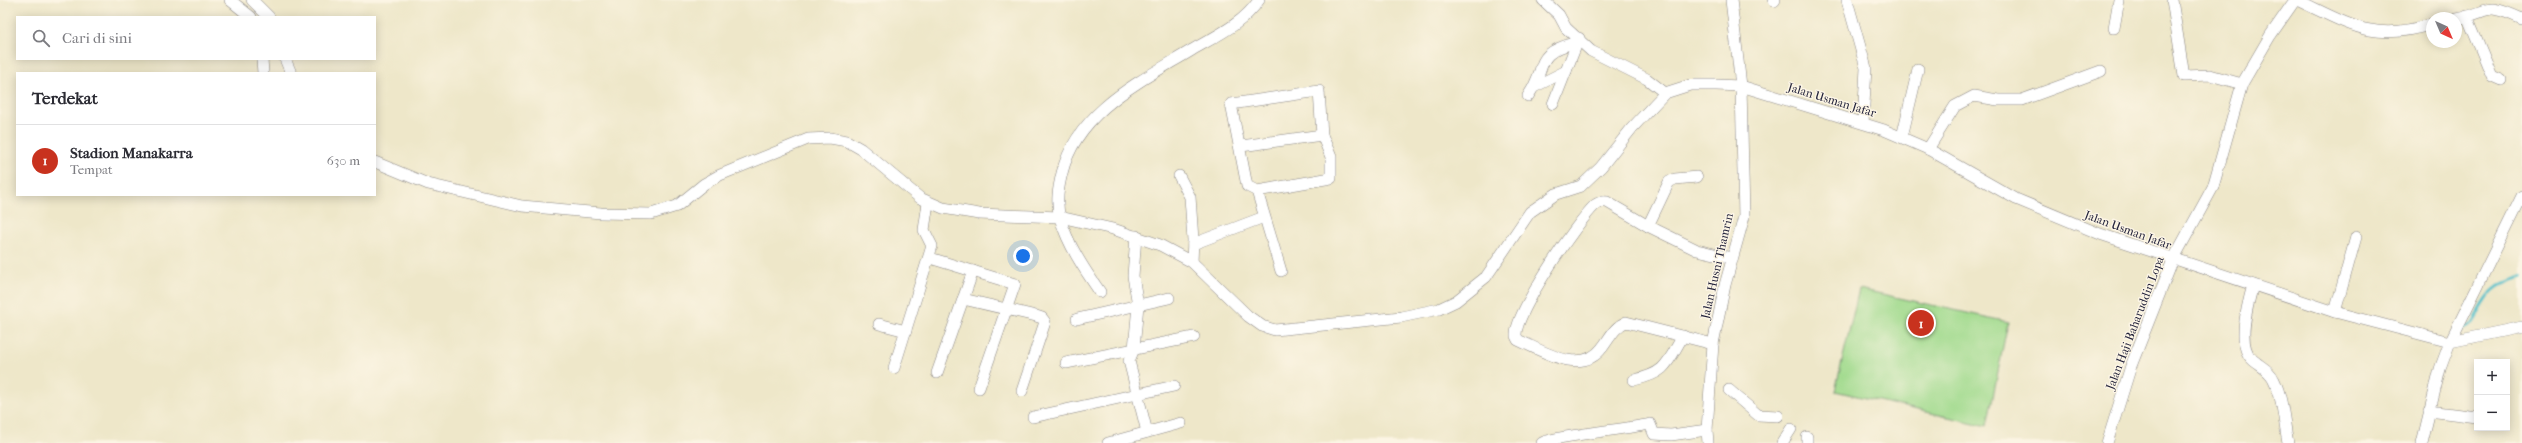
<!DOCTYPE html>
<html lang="id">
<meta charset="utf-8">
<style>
body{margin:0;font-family:"IM FELL French Canon",serif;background:#f2f2f3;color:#2b2b33}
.controls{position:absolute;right:12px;bottom:12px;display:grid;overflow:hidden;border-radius:0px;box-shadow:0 2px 10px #0003}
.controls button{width:36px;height:36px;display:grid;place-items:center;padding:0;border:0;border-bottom:1px solid #e1e1e2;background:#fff;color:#2b2b33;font:20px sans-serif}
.compass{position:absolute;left:2426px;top:12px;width:36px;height:36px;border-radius:50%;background:#fff;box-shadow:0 2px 10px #0003;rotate:136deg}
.you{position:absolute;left:1023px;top:256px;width:14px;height:14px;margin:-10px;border:3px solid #fff;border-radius:50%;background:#1a73e8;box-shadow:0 0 0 6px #1a73e833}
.badge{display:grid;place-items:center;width:26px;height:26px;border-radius:50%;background:#c8321e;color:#fff;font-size:13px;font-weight:700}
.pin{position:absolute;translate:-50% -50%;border:2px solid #fff;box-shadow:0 1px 4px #0006}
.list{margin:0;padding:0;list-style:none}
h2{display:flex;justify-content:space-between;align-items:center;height:52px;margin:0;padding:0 16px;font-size:17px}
h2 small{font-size:13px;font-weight:400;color:#7c7c81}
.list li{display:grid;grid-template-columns:26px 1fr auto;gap:12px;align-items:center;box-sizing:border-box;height:72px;padding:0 16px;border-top:1px solid #e1e1e2}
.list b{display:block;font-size:15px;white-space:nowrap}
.list p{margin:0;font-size:13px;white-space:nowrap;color:#7c7c81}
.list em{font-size:13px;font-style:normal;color:#7c7c81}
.icon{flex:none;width:22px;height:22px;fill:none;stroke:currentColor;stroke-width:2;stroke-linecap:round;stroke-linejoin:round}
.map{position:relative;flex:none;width:2522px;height:443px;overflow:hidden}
.search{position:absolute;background:#fff;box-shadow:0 2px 10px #0003;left:16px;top:16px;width:360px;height:44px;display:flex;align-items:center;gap:10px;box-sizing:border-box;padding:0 14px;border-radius:0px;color:#7c7c81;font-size:15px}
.panel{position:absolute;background:#fff;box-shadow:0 2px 10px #0003;left:16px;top:72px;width:360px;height:124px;border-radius:0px}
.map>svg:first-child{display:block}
</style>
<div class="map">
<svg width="2522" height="443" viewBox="0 0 2522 443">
<rect width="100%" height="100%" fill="#fcf5e5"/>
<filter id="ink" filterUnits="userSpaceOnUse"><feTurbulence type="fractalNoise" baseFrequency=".025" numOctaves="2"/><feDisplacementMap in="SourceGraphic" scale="8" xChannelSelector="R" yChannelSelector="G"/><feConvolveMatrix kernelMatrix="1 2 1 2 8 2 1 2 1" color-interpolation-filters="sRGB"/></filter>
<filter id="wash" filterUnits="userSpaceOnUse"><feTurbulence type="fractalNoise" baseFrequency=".012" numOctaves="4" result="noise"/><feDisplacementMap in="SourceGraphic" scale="16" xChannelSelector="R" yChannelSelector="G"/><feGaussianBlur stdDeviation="0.9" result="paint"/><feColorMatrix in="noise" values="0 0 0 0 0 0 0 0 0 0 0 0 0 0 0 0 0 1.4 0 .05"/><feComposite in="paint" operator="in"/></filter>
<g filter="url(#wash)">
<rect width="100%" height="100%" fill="#eee7c9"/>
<path fill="#a0da8d" stroke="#617e64" d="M1859,289l149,33 -21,104 -152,-35z"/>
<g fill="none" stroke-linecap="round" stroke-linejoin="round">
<path stroke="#54c1cc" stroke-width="3" d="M2462,329l10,-5c16,-26 17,-38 50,-47"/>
</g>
</g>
<g filter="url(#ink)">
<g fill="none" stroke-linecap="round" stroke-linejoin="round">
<g stroke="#888482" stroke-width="12">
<g id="minor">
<path d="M230,0l21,17"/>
<path d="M252,0l17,17"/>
<path d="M1543,0l16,15 7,13 25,23 56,28 18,14"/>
<path d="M1847,0l19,68 -3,55"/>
<path d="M2172,0l12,76 26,-1 32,9"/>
<path d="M2297,0c52,24 76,43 135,24"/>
<path d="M1774,1l1,-1"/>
<path d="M2467,16l25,60 9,4"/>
<path d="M2456,19c36,-6 25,-19 66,0"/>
<path d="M2114,28l5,-28"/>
<path d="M262,59l1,14"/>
<path d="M285,59l6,14"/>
<path d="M1534,87l32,-16"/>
<path d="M1319,91l3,44 9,22v21l-74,13 -10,-5 -16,-82z"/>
<path d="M1528,96c21,-30 3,-42 49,-54"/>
<path d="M1553,104l26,-66"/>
<path d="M1902,137l16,-68"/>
<path d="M1241,146l81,-11"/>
<path d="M1928,149l27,-43 19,-10 24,4h24l79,-29"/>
<path d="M375,162l53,22 94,22 79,7 50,1 26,-8 27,-22 16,-9 88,-36 22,-1 17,3 14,8 59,49 23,10 36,6 81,3 53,12 47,16 32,17 56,54 14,10 13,4 126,-13 38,-8 17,-8 30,-24 44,-65 26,-18 25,-8 20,-19 31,-39 33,-35 25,-8h26l25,1 143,44 44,19 88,50 84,35 235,78 115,30 72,-15"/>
<path d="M1179,176l11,21 3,43 -1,22"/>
<path d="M1697,177l-22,2 -6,3 -21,44 49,24 35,8"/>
<path d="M1257,191l24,80"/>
<path d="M1648,226l-41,-24c-5,-1 -8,0 -12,3 -18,17 -81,109 -79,131l2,4c25,11 63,36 84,8 8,-10 12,-21 24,-26l87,22"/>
<path d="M1136,236l-3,40 5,29 -4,44 -5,12 18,71"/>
<path d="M1193,244l71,-27"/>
<path d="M930,258l85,26 -36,104"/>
<path d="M2253,285c-5,18 -17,60 -1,74 7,7 18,11 22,21 9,18 10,43 14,63"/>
<path d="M1100,292c-16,-23 -32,-47 -40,-74 -4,-16 -2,-29 2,-45 15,-62 79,-92 130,-123 24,-14 51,-26 67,-50"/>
<path d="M963,299l73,17 6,2 3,4 -23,69"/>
<path d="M2335,312l21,-75"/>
<path d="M1077,319l92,-21"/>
<path d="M879,324l27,7"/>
<path d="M1066,363l128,-26"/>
<path d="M894,368l38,-122 -8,-16 4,-27"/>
<path d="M937,373l36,-102"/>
<path d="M1634,380c33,-7 33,-17 49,-44"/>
<path d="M1729,390l29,25 20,1"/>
<path d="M2429,411l48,6"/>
<path d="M1033,417l141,-31"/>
<path d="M1108,443l73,-20"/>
<path d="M1542,443c7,-6 92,-15 108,-19l4,10 17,1 36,-5"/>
<path d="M1708,443l-1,-13 6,-86 12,-59 19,-68 -3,-131 -10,-86"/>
<path d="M1782,443l9,-14"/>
<path d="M1807,443v-6"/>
<path d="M2107,443l24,-77 42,-106 40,-73 29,-103 28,-48 25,-36"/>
<path d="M2422,443l18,-74 10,-27 72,-146"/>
</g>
</g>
<use href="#minor" stroke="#fff" stroke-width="11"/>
</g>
</g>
<g text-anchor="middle" stroke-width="3" stroke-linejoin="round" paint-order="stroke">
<g font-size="12" fill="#22223b" stroke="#fcf5e5">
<text transform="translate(1832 100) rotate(17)" y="4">Jalan Usman Jafar</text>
<text transform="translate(2128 230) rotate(20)" y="4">Jalan Usman Jafar</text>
<text transform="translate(1717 266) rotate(-77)" y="4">Jalan Husni Thamrin</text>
<text transform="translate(2135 323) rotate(-69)" y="4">Jalan Haji Baharuddin Lopa</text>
</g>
</g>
</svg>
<div class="controls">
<button>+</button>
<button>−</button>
</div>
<svg class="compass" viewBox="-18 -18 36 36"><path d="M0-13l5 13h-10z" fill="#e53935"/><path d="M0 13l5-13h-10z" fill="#7c7c81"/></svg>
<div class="you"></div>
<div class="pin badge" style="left:1921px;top:323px">1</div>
<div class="search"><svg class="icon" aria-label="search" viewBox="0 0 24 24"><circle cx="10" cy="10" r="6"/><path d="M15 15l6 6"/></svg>Cari di sini</div>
<section class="panel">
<h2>Terdekat<small></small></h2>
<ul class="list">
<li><span class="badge">1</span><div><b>Stadion Manakarra</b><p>Tempat</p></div><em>630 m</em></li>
</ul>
</section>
</div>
